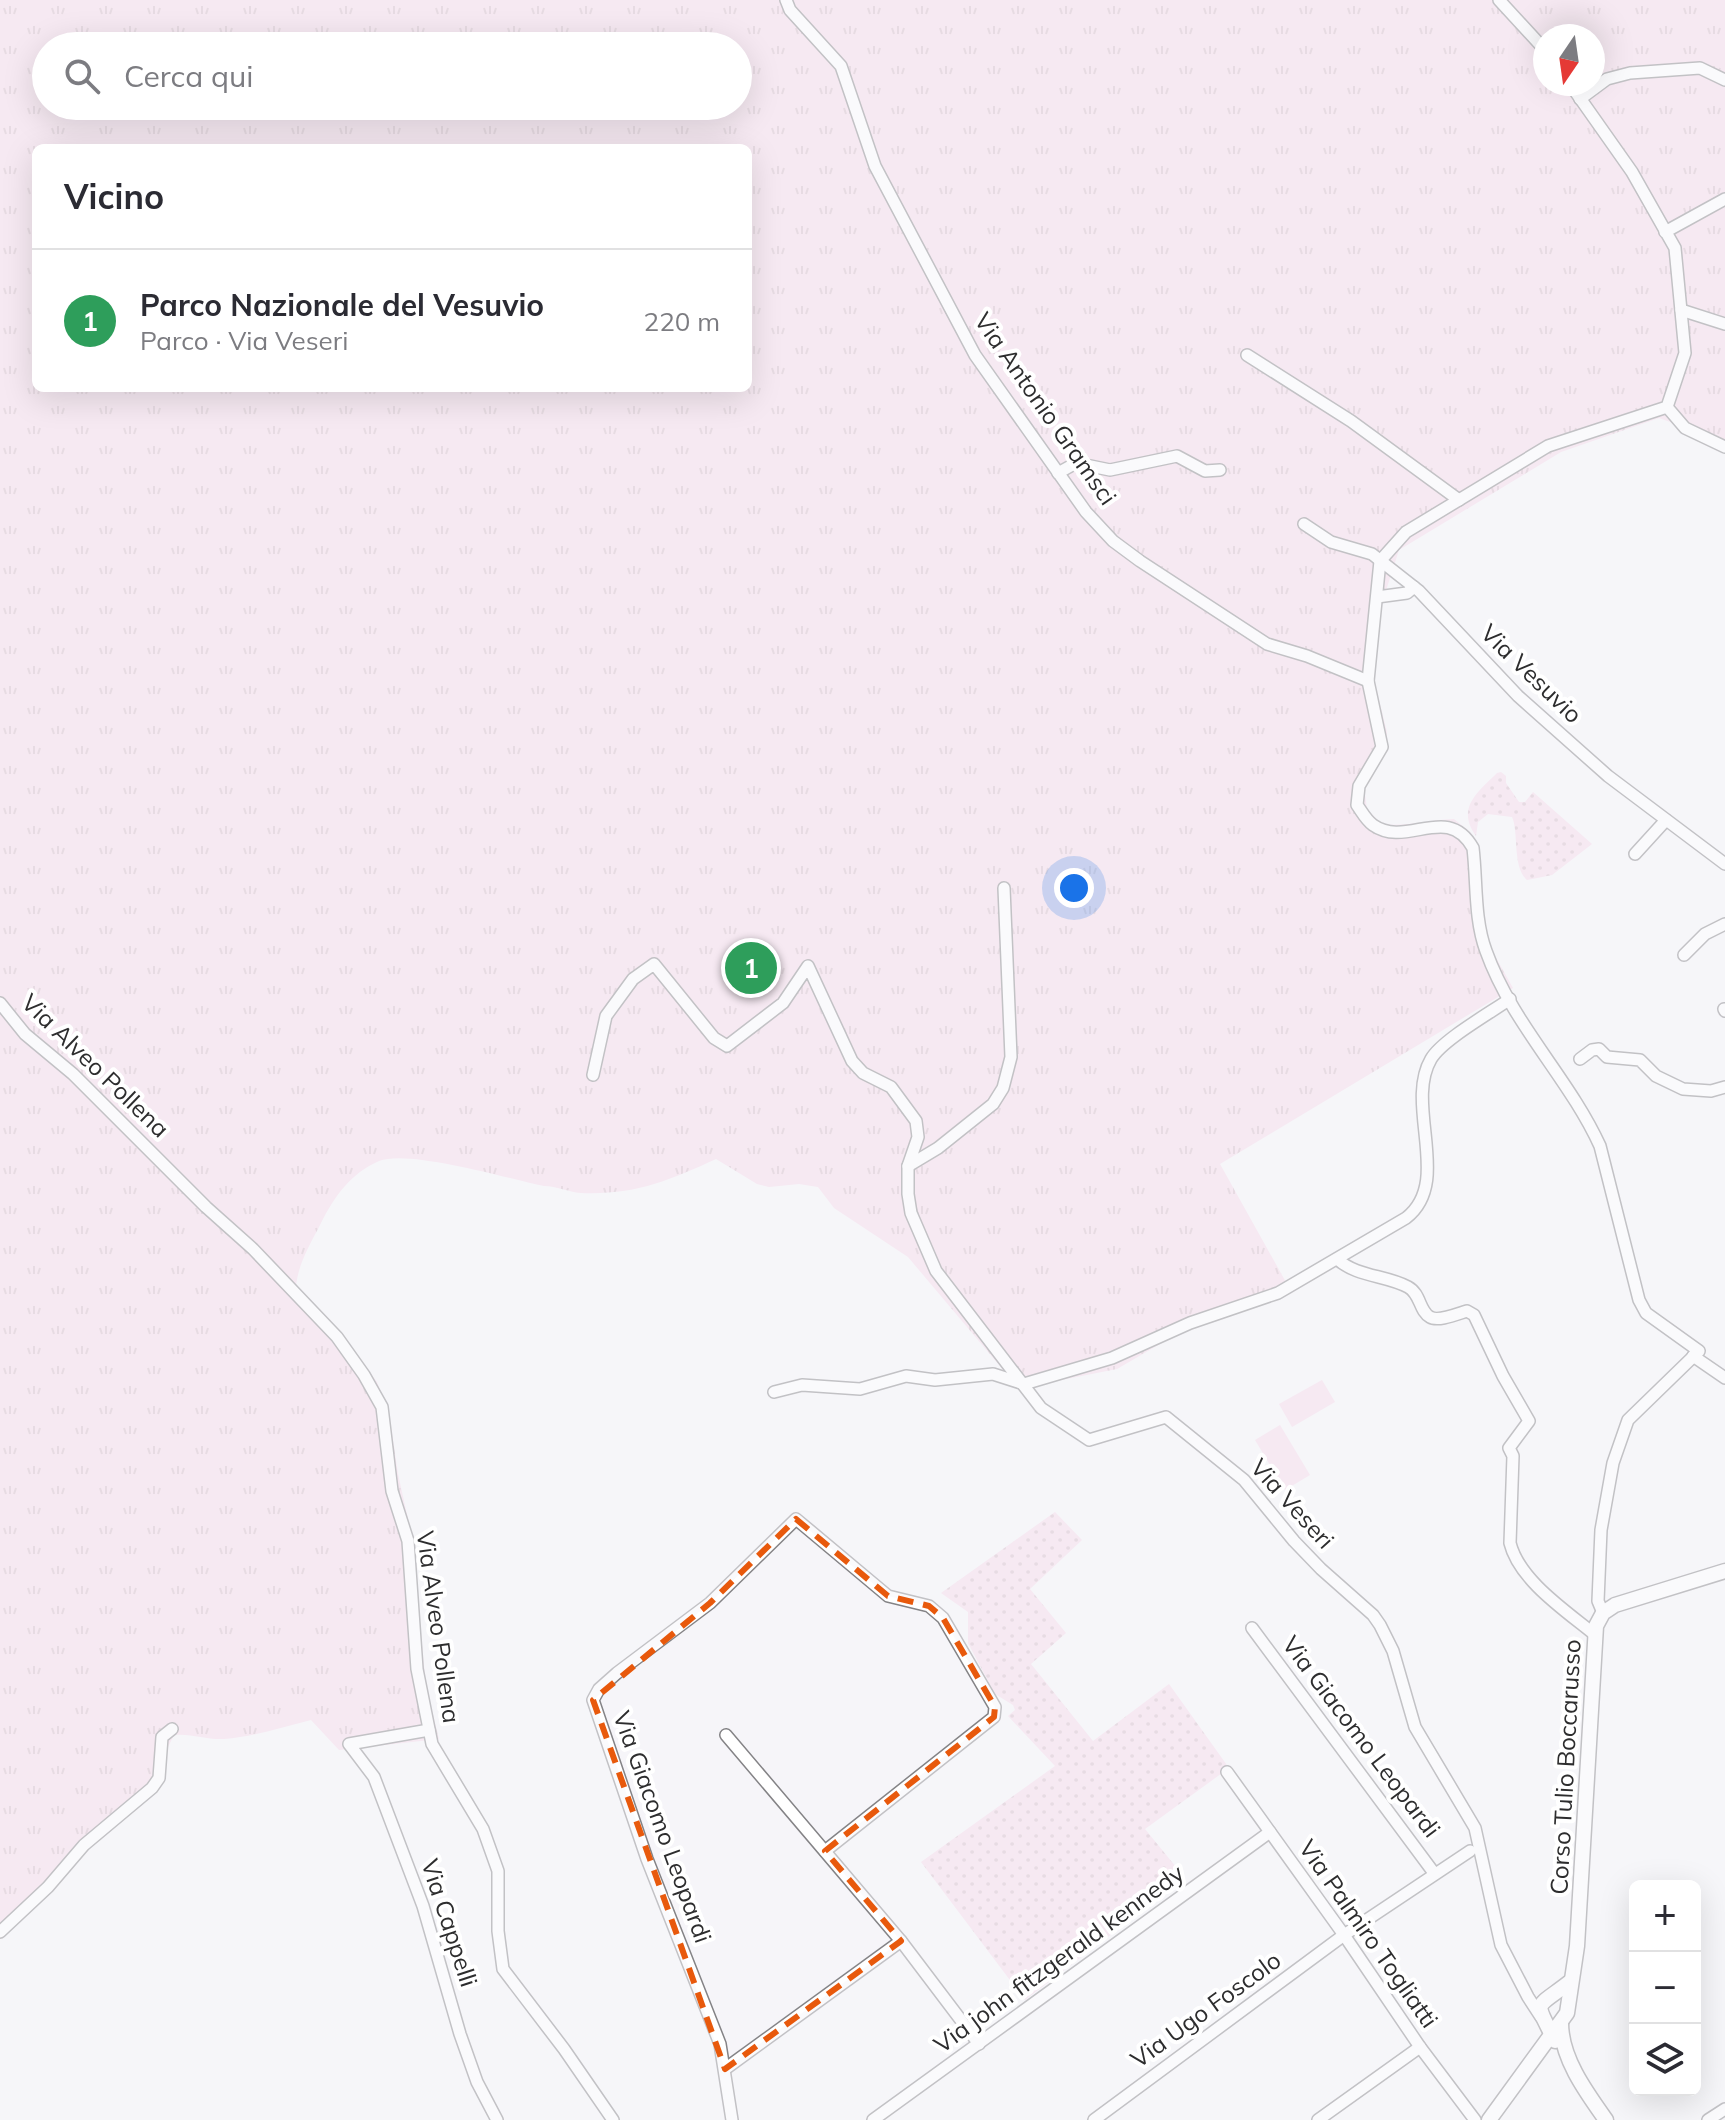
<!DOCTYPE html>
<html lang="it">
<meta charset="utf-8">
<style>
body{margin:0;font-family:Mulish,sans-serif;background:#f7f7f7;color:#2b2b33}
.controls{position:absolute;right:24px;bottom:24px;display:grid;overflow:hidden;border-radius:12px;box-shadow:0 8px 32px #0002}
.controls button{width:72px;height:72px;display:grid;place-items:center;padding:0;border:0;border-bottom:2px solid #e1e1e2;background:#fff;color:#2b2b33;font:40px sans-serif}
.compass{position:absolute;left:1533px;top:24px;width:72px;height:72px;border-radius:50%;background:#fff;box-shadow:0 8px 32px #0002;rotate:193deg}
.you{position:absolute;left:1074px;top:888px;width:28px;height:28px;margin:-20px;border:6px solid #fff;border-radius:50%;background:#1a73e8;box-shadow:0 0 0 12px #1a73e833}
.badge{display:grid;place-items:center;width:52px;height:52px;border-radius:50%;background:#d93025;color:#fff;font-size:26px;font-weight:700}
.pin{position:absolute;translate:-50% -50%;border:4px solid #fff;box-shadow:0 2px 8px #0006}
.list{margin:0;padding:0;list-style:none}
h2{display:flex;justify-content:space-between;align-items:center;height:104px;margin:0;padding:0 32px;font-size:34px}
h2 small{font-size:26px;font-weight:400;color:#7c7c81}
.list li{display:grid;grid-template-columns:52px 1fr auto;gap:24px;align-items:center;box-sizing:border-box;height:144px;padding:0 32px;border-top:2px solid #e1e1e2}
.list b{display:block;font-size:30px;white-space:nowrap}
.list p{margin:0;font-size:26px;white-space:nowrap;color:#7c7c81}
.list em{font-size:26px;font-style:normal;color:#7c7c81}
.icon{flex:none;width:44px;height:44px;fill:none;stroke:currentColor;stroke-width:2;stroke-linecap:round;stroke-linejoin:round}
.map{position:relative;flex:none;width:1725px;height:2120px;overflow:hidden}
.search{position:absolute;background:#fff;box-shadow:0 8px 32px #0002;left:32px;top:32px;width:720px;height:88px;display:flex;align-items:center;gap:20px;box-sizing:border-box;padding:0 28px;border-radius:44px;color:#7c7c81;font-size:30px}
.panel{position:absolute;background:#fff;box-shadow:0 8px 32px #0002;left:32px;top:144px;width:720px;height:248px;border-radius:12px}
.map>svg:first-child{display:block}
</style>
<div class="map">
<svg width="1725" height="2120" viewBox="0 0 1725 2120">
<defs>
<pattern id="grass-dots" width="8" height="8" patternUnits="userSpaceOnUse" patternTransform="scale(2)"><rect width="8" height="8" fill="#f7d9e8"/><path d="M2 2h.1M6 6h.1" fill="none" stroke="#d4bbc7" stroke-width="1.8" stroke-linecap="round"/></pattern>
<pattern id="park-tufts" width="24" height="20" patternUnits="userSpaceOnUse" patternTransform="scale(2)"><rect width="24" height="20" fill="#f7d9e8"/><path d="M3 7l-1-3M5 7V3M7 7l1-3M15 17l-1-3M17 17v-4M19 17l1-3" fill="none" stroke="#d4bbc7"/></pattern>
</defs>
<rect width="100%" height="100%" fill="#f6f5f9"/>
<g fill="url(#grass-dots)">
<path d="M1501,772l5,4v7l13,19h6l8,-10 59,52 -40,31 -25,5c-15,-13 -8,-49 -15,-63l-24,-3 -10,8 -2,14c-20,-28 1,-43 21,-63z"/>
<path d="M1055,1512l27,28 -52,49 36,44 -35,31 62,77 76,-57 60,84 -84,61 40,49 -160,122 -104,-138 134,-96 -47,-50 7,-6 -2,-5 -18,-11 -27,-51v-31l-27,-19z"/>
</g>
<path fill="url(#park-tufts)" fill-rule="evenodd" d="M0,0h1725v450l-36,-14 -16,-13 -14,-5 -98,34 -162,98 -18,56 -8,71 14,55 -3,24 -20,31 3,22 14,15c27,3 46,-4 73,-5l17,14 8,15 5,72 6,27 23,41 -293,176 72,129 -108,37 -67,39 -66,13 -41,-4 -102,-121 -74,-49 -16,-21 -19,-3 -30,3 -12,-3 -41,-25c-48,22 -81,36 -135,34 -13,-1 -24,-7 -37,-7 -35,-7 -135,-37 -165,-25 -28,12 -45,36 -58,62 -11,22 -22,38 -25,63l58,65 23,31 12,31 9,61 14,63 14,150 13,52 -100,11 -28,-30c-29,7 -58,17 -87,19 -17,1 -33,-6 -50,-4l-10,20 -4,27 -21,23 -52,45 -87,86zM1545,36h48v48h-48zM46,46h692v60h-692zM36,148h712v240h-712z"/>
<g fill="#f7d9e8">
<path d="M1322,1380l13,22 -43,25 -13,-23z"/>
<path d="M1280,1425l30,50 -25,15 -30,-50z"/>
</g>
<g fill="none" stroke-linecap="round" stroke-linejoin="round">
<g stroke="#848386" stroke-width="14">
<g id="minor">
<path d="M786,0l4,10 51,56 34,100 100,189 111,157 27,29 27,20 127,83 40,12 61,25"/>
<path d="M1499,0l46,50"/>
<path d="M1580,99l27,-20 23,-6 70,-5 25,12"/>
<path d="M1665,232l60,-33"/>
<path d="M1681,310l44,14"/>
<path d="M1247,355l104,66 108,79"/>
<path d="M1667,407l18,21 40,19"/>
<path d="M1058,473l18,-10 34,7 67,-14 28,15 15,-1"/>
<path d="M1304,524l27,18 41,12 47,37 99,105 90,80 117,88"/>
<path d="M1380,561l-12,120 14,66 -23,39 -2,19c5,7 9,15 16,20 34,24 74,-23 100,23 4,33 1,71 13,103 26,73 83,127 114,195l39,154 7,13 53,38 -71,69 -15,43 -12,67 -3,71 5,12"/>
<path d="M1380,561l26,-29 142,-86 119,-39 18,-54 -10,-105 -43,-76 -62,-88"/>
<path d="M1377,597l30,-4 7,-6"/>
<path d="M1635,854l31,-34"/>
<path d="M1684,955l21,-21 20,-10"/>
<path d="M0,1003l25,31 48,40 133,133 47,42 84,88 27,38 18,32 10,84 16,50 9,128 15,75 51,85 15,42v60l5,38 61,80 49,71"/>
<path d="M1724,1009l1,2"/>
<path d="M1580,1059l12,-9 7,-1 8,8 33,3 16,16 27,13 28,2 14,-4"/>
<path d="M593,1075l13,-59 27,-37 21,-15 60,74 13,8 56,-43 25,-37 44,95 11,12 28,14 25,34 2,16 -10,29v28l3,19 25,58 105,137 48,32 77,-23 78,63 50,61 27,28 52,46 7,10 13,26 22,76 60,101 26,117 27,52 13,20"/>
<path d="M908,1166l30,-18 55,-44 10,-16 8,-31 -7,-169"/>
<path d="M1337,1259c20,18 49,16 71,28 13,7 11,24 22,30 8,5 27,-3 37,-6l7,4 29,61 26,45 -20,27 4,8 -3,87c9,37 56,68 84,91"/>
<path d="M1693,1356l32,22"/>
<path d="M774,1392l28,-7 58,4 46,-13 29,4 58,-6 31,10 88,-26 78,-35 88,-30 128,-75c47,-36 -2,-113 25,-159 11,-19 59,-46 79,-60"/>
<path d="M1252,1628l182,245"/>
<path d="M429,1730l-80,14 25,33 49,129 37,128 17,48 20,38"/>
<path d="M726,1735l175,206 78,103"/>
<path d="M1227,1772l117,163 76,112 55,73"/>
<path d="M0,1932l48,-45 36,-42 68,-57 7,-10 3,-41 10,-8"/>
<path d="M725,2069l176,-128"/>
<path d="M732,2120l-12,-76 -73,-185 -54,-159 6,-11 18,-16 93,-70 86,-84 92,77 41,10 14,12 52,89 -1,10 -169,134"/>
<path d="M873,2120l397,-288"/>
<path d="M1094,2120l250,-185 126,-84"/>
<path d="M1318,2120l102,-73"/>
<path d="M1708,2120l17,-11"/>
</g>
</g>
<g stroke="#848386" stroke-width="17">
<g id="tertiary">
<path d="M1561,2023c0,35 25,69 45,97"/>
<path d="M1555,2041c-21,-43 -22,-30 16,-60"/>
<path d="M1489,2120l78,-107 10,-67 19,-320 7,-13 12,-8 110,-34"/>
</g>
</g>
<use href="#minor" stroke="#fff" stroke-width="11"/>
<use href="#tertiary" stroke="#fff" stroke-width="14"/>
</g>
<path d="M0 0H1725V2120H0ZM796,1519l92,77 41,10 14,12 52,89 -1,10 -169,134 76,90 -176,128 -132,-369 117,-97z" fill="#f6f5f9" fill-opacity=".55" fill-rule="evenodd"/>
<path fill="none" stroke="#e8590c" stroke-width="6" stroke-dasharray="16 10" stroke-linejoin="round" d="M796,1519l92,77 41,10 14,12 52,89 -1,10 -169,134 76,90 -176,128 -132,-369 117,-97z"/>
<g text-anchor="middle" stroke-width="8" stroke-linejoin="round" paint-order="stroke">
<g font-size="24" fill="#2d2d2e" stroke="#fff">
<text transform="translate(1045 409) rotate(55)" y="8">Via Antonio Gramsci</text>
<text transform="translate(1531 674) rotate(44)" y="8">Via Vesuvio</text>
<text transform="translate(95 1066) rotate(44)" y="8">Via Alveo Pollena</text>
<text transform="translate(1292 1504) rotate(48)" y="8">Via Veseri</text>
<text transform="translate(438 1627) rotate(82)" y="8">Via Alveo Pollena</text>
<text transform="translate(1361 1737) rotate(53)" y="8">Via Giacomo Leopardi</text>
<text transform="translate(1566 1767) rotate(-87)" y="8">Corso Tulio Boccarusso</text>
<text transform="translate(662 1827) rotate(70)" y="8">Via Giacomo Leopardi</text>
<text transform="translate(449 1923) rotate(72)" y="8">Via Cappelli</text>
<text transform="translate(1368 1934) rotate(55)" y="8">Via Palmiro Togliatti</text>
<text transform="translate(1059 1959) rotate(-36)" y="8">Via john fitzgerald kennedy</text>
<text transform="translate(1206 2010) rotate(-36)" y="8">Via Ugo Foscolo</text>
</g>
</g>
</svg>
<div class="controls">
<button>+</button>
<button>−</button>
<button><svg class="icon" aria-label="layers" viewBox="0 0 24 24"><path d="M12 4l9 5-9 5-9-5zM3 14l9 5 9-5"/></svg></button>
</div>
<svg class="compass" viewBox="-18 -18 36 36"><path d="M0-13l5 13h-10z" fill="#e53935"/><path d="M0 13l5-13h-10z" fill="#7c7c81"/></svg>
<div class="you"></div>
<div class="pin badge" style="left:751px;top:968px;background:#2e9e5b">1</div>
<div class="search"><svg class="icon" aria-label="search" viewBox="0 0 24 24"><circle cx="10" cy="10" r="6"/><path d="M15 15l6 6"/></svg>Cerca qui</div>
<section class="panel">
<h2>Vicino<small></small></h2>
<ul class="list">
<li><span class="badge" style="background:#2e9e5b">1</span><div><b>Parco Nazionale del Vesuvio</b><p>Parco · Via Veseri</p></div><em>220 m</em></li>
</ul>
</section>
</div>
